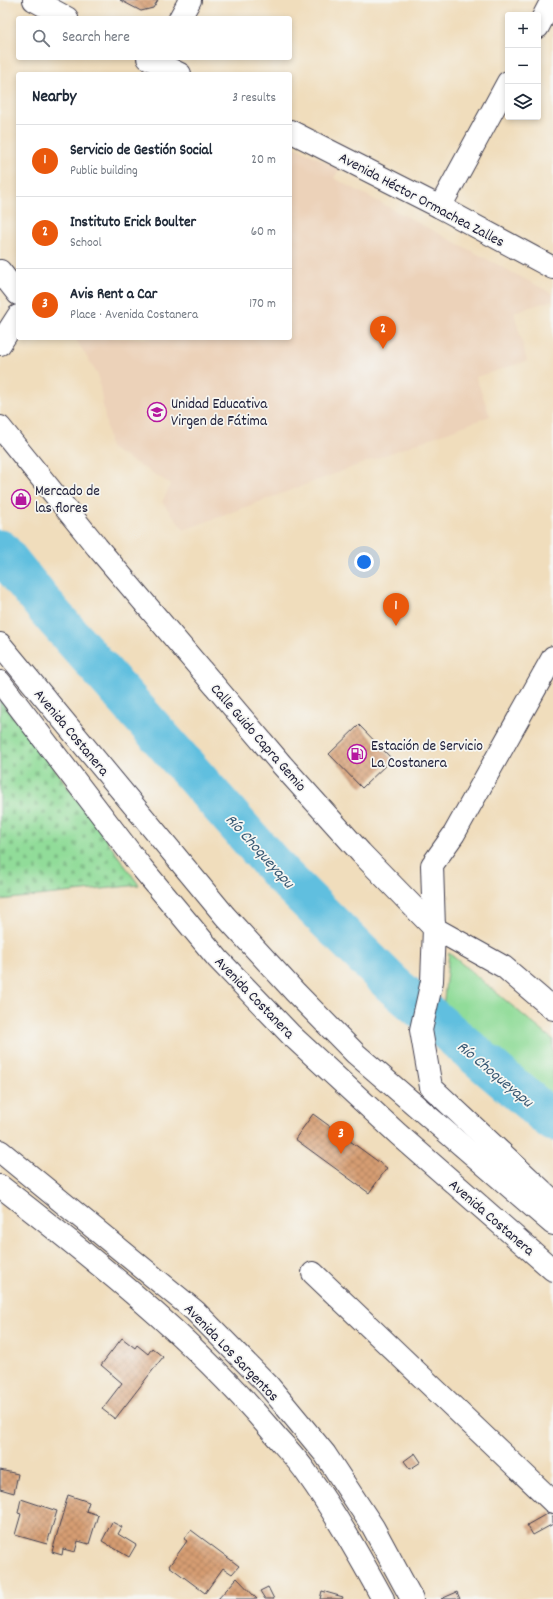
<!DOCTYPE html>
<meta charset="utf-8">
<style>
body{margin:0;font-family:Dekko,sans-serif;background:#f2f2f3;color:#1f2937}
.controls{position:absolute;right:12px;top:12px;display:grid;overflow:hidden;border-radius:4px;box-shadow:0 2px 6px #0003}
.controls button{width:36px;height:36px;display:grid;place-items:center;padding:0;border:0;border-bottom:1px solid #e0e1e3;background:#fff;color:#1f2937;font:20px sans-serif}
.you{position:absolute;left:364px;top:562px;width:14px;height:14px;margin:-10px;border:3px solid #fff;border-radius:50%;background:#1a73e8;box-shadow:0 0 0 6px #1a73e833}
.badge{display:grid;place-items:center;width:26px;height:26px;border-radius:50%;background:#ea580c;color:#fff;font-size:13px;font-weight:700}
.pin{position:absolute;translate:-50% -33px;filter:drop-shadow(0 1px 2px #0008)}
.pin::after{content:'';position:absolute;top:21px;width:14px;height:12px;background:inherit;clip-path:polygon(0 0,100% 0,50% 100%)}
.list{margin:0;padding:0;list-style:none}
h2{display:flex;justify-content:space-between;align-items:center;height:52px;margin:0;padding:0 16px;font-size:17px}
h2 small{font-size:13px;font-weight:400;color:#747a83}
.list li{display:grid;grid-template-columns:26px 1fr auto;gap:12px;align-items:center;box-sizing:border-box;height:72px;padding:0 16px;border-top:1px solid #e0e1e3}
.list b{display:block;font-size:15px;white-space:nowrap}
.list p{margin:0;font-size:13px;white-space:nowrap;color:#747a83}
.list em{font-size:13px;font-style:normal;color:#747a83}
.icon{flex:none;width:22px;height:22px;fill:none;stroke:currentColor;stroke-width:2;stroke-linecap:round;stroke-linejoin:round}
.map{position:relative;flex:none;width:553px;height:1599px;overflow:hidden}
.search{position:absolute;background:#fff;box-shadow:0 2px 6px #0003;left:16px;top:16px;width:276px;height:44px;display:flex;align-items:center;gap:10px;box-sizing:border-box;padding:0 14px;border-radius:4px;color:#747a83;font-size:15px}
.panel{position:absolute;background:#fff;box-shadow:0 2px 6px #0003;left:16px;top:72px;width:276px;height:268px;border-radius:4px}
.map>svg:first-child{display:block}
</style>
<div class="map">
<svg width="553" height="1599" viewBox="0 0 553 1599">
<defs>
<pattern id="cemetery-stones" width="16" height="16" patternUnits="userSpaceOnUse"><rect width="16" height="16" fill="#91dc99"/><path d="M2 7V4a2 2 0 0 1 4 0v3zM10 15v-3a2 2 0 0 1 4 0v3z" fill="#7dbc85"/></pattern>
<pattern id="building-cross-hatch" width="8" height="8" patternUnits="userSpaceOnUse"><rect width="8" height="8" fill="#d69d72"/><path d="M0 0l8 8M0 8l8-8" fill="none" stroke="#ad805f"/></pattern>
</defs>
<rect width="100%" height="100%" fill="#f6f6f2"/>
<filter id="ink" filterUnits="userSpaceOnUse"><feTurbulence type="fractalNoise" baseFrequency=".025" numOctaves="2"/><feDisplacementMap in="SourceGraphic" scale="8" xChannelSelector="R" yChannelSelector="G"/><feConvolveMatrix kernelMatrix="1 2 1 2 8 2 1 2 1" color-interpolation-filters="sRGB"/></filter>
<filter id="wash" filterUnits="userSpaceOnUse"><feTurbulence type="fractalNoise" baseFrequency=".012" numOctaves="4" result="noise"/><feDisplacementMap in="SourceGraphic" scale="16" xChannelSelector="R" yChannelSelector="G"/><feGaussianBlur stdDeviation="0.9" result="paint"/><feColorMatrix in="noise" values="0 0 0 0 0 0 0 0 0 0 0 0 0 0 0 0 0 1.4 0 .05"/><feComposite in="paint" operator="in"/></filter>
<g filter="url(#wash)">
<rect width="100%" height="100%" fill="#f0ddbc"/>
<path fill="#ecd2b9" d="M290,145l50,23 -6,10 219,116v6l-39,12 13,49 -51,16 14,39 -306,114 -22,-28 9,-18 -61,-36 -12,-73 -23,-37h215z"/>
<path fill="url(#cemetery-stones)" stroke="#5a7f6a" d="M0,700l60,76 79,109 -139,15z"/>
<path fill="#91dc99" stroke="#5a7f6a" d="M449,953l104,87v63l-110,-95z"/>
<g fill="none" stroke-linecap="round" stroke-linejoin="round">
<path stroke="#61bfdf" stroke-width="41" d="M0,550l48,60 233,264 111,110 161,137"/>
</g>
<g id="blocks">
<g fill="url(#building-cross-hatch)">
<path d="M120,0h38l-5,8 -12,3z"/>
<path d="M359,725l33,34 -30,29 -33,-34z"/>
<path d="M313,1114l74,54 -18,25 -74,-54z"/>
<path d="M122,1338l13,10 2,-3 11,9 4,-6 11,9 -48,62 -13,-10 20,-26 -21,-18z"/>
<path d="M415,1453l6,9 -11,7 -6,-8z"/>
<path d="M0,1470l18,4 -4,19 -14,-4z"/>
<path d="M68,1495l21,7 -3,9 12,4 -9,29 -11,-3 -3,11 -12,-3 -1,6 -10,-3z"/>
<path d="M21,1499l36,12 -10,33 -32,-9 6,-21 -3,-1z"/>
<path d="M550,1512l3,5v7l-20,11 -6,-10z"/>
<path d="M112,1522l10,5 -4,7 18,11 -7,12 -27,-16z"/>
<path d="M191,1530l48,36 -7,8 -9,-6 -18,25 -36,-27 18,-25 -3,-2z"/>
<path d="M237,1578l20,21h-39z"/>
<path d="M268,1587l6,12h-9l-5,-8z"/>
<path d="M322,1591l21,6 -1,2h-22z"/>
<path d="M457,1592l3,7h-19z"/>
</g>
</g>
</g>
<g filter="url(#ink)">
<use href="#blocks" fill-opacity="0" stroke="#413e4e" stroke-width="1"/>
<g fill="none" stroke-linecap="round" stroke-linejoin="round">
<g stroke="#413e4e" stroke-width="24">
<g id="minor">
<path d="M34,0l33,18"/>
<path d="M180,18l10,-18"/>
<path d="M538,27l14,-27"/>
<path d="M148,58l32,16"/>
<path d="M290,131l150,76 113,61"/>
<path d="M440,207l68,-125"/>
<path d="M0,271l18,23"/>
<path d="M0,344l18,-28"/>
<path d="M0,427l97,120 185,218 79,88 73,75 70,39 49,42"/>
<path d="M434,928l-2,-63 22,-31 99,-177"/>
<path d="M313,1273l240,229"/>
</g>
</g>
<g stroke="#413e4e" stroke-width="24">
<g id="major">
<path d="M0,644l225,272 70,76 61,62 197,170"/>
<path d="M0,682l142,186 76,91 73,76 107,99 155,136"/>
<path d="M434,928l-2,53 -11,49 10,57 122,114"/>
<path d="M0,1151l195,160 73,74 57,69 48,73 39,72"/>
<path d="M0,1186c95,74 191,150 269,242 13,16 28,30 39,47 28,39 52,82 75,124"/>
</g>
</g>
<use href="#minor" stroke="#fff" stroke-width="22"/>
<use href="#major" stroke="#fff" stroke-width="22"/>
</g>
</g>
<defs>
<g id="school-ring" transform="scale(1)"><circle r="9.5" fill="#f6f6f2" stroke="#b5179e" stroke-width="1.5"/><path d="M0-5L7-2L0 1L-7-2ZM-4 1L0 2.5L4 1V4Q0 6-4 4Z" fill="#b5179e"/></g>
<g id="shop-ring" transform="scale(1)"><circle r="9.5" fill="#f6f6f2" stroke="#b5179e" stroke-width="1.5"/><path d="M-5-2.5h2.3a2.7 3.5 0 0 1 5.4 0H5L5.5 6h-11ZM-1.5-2.5h3a1.5 2.3 0 0 0-3 0Z" fill="#b5179e"/></g>
<g id="fuel-ring" transform="scale(1)"><circle r="9.5" fill="#f6f6f2" stroke="#b5179e" stroke-width="1.5"/><path d="M-5.5-6h7V0h2V4h1.3V-2.5L3-4.5l.8-.8L6-3V5H2.5V1h-1V6h-7ZM-4.2-4.7v3.2H.2V-4.7Z" fill="#b5179e"/></g>
</defs>
<g fill-rule="evenodd">
<use href="#school-ring" x="157" y="412"/>
<use href="#shop-ring" x="21" y="499"/>
<use href="#fuel-ring" x="357" y="754"/>
</g>
<g text-anchor="middle" stroke-width="3.5" stroke-linejoin="round" paint-order="stroke">
<g font-size="15" fill="#22223b" stroke="#f6f6f2">
<text transform="translate(422 199) rotate(28)" y="5">Avenida Héctor Ormachea Zalles</text>
<text transform="translate(72 732) rotate(50)" y="5">Avenida Costanera</text>
<text transform="translate(259 737) rotate(49)" y="5">Calle Guido Capra Gemio</text>
<text transform="translate(255 997) rotate(46)" y="5">Avenida Costanera</text>
<text transform="translate(492 1217) rotate(41)" y="5">Avenida Costanera</text>
<text transform="translate(232 1352) rotate(46)" y="5">Avenida Los Sargentos</text>
</g>
<g font-size="15" fill="#22223b" stroke="#f6f6f2" text-anchor="start">
<text x="171" y="408">Unidad Educativa<tspan x="171" dy="17">Virgen de Fátima</tspan></text>
<text x="35" y="495">Mercado de<tspan x="35" dy="17">las flores</tspan></text>
<text x="371" y="750">Estación de Servicio<tspan x="371" dy="17">La Costanera</tspan></text>
</g>
<g font-size="16" font-style="italic" fill="#385974" stroke="#f6f6f2">
<text transform="translate(261 850) rotate(48)" y="6">Río Choqueyapu</text>
<text transform="translate(496 1073) rotate(40)" y="6">Río Choqueyapu</text>
</g>
</g>
</svg>
<div class="controls">
<button>+</button>
<button>−</button>
<button><svg class="icon" aria-label="layers" viewBox="0 0 24 24"><path d="M12 4l9 5-9 5-9-5zM3 14l9 5 9-5"/></svg></button>
</div>
<div class="you"></div>
<div class="pin badge" style="left:396px;top:626px">1</div>
<div class="pin badge" style="left:383px;top:349px">2</div>
<div class="pin badge" style="left:341px;top:1154px">3</div>
<div class="search"><svg class="icon" aria-label="search" viewBox="0 0 24 24"><circle cx="10" cy="10" r="6"/><path d="M15 15l6 6"/></svg>Search here</div>
<section class="panel">
<h2>Nearby<small>3 results</small></h2>
<ul class="list">
<li><span class="badge">1</span><div><b>Servicio de Gestión Social</b><p>Public building</p></div><em>20 m</em></li>
<li><span class="badge">2</span><div><b>Instituto Erick Boulter</b><p>School</p></div><em>60 m</em></li>
<li><span class="badge">3</span><div><b>Avis Rent a Car</b><p>Place · Avenida Costanera</p></div><em>170 m</em></li>
</ul>
</section>
</div>
